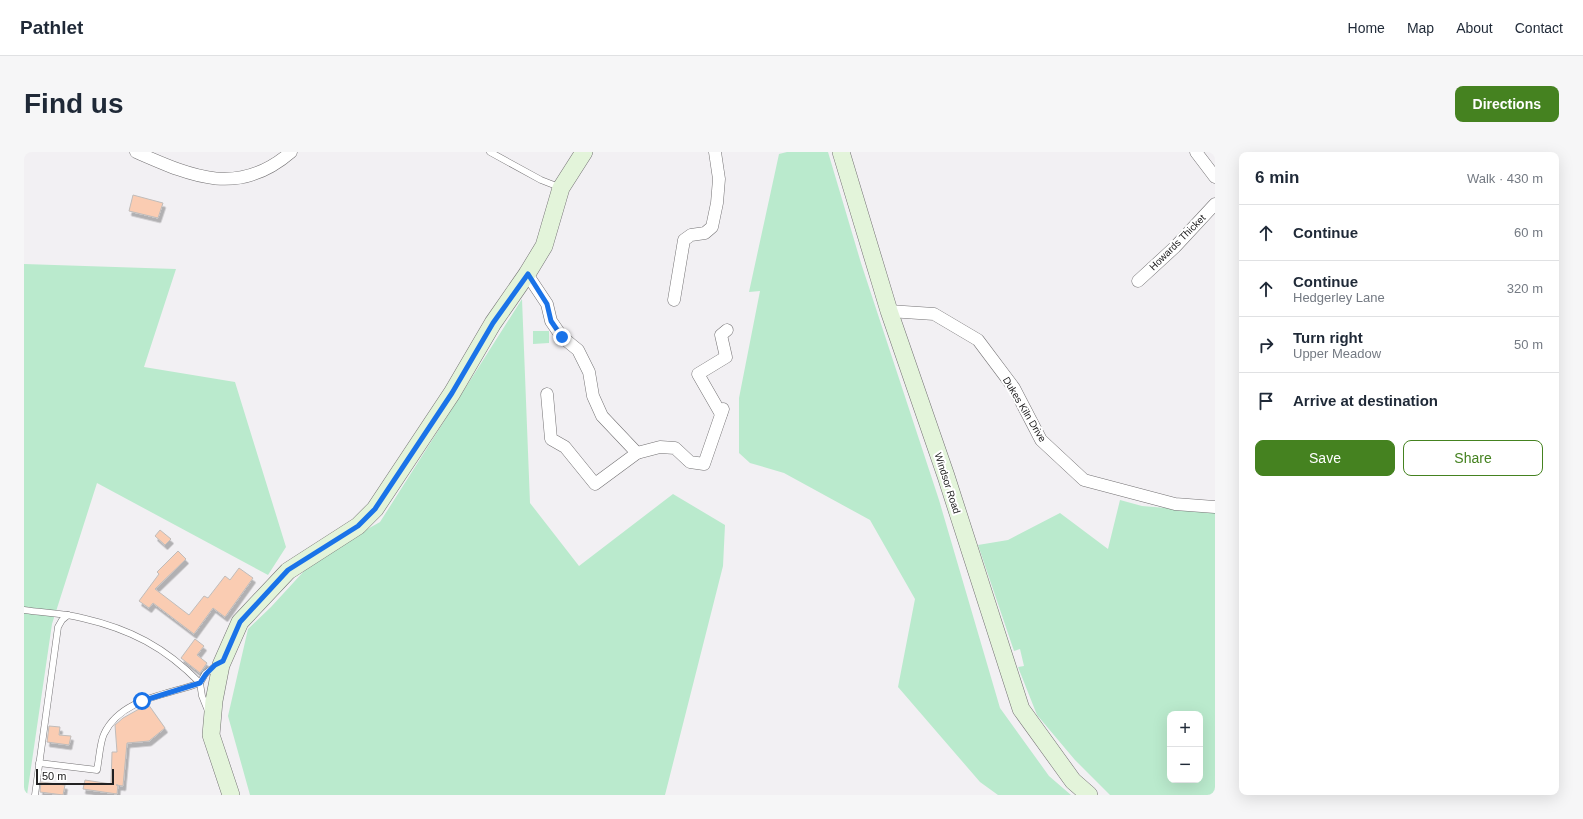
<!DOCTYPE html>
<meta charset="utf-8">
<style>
body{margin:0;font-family:Arial,sans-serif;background:#f6f6f7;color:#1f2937}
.controls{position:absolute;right:12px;bottom:12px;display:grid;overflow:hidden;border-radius:8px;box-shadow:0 4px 16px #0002}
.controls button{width:36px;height:36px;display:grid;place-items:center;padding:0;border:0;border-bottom:1px solid #e0e1e3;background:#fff;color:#1f2937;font:20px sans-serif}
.scale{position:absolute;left:12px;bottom:10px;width:78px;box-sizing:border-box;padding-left:4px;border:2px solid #222122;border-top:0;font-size:11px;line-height:14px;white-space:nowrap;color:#222122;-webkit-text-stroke:3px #fff;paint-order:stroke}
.stop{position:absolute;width:12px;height:12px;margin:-9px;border:3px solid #1a73e8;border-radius:50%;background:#fff}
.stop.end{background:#1a73e8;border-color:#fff;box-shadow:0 1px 4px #0008}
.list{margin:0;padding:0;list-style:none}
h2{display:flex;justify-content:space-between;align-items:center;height:52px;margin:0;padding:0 16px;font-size:17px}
h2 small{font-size:13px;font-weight:400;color:#747a83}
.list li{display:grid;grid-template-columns:26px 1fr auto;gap:12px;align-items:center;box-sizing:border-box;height:56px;padding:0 16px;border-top:1px solid #e0e1e3}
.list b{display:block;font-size:15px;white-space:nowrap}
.list p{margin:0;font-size:13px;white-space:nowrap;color:#747a83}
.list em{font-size:13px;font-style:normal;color:#747a83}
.actions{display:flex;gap:8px;padding:12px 16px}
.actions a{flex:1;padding:9px 0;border:1px solid #458220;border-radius:8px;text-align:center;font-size:14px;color:#458220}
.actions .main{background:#458220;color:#fff}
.icon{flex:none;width:22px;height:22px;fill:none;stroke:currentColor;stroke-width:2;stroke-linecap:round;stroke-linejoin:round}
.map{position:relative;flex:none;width:1191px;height:643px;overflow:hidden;border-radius:8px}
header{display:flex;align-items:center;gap:24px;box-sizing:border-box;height:56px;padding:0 20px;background:#fff;border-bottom:1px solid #e0e1e3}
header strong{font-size:19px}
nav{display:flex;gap:22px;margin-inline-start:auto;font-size:14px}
.intro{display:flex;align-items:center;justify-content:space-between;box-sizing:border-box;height:96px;padding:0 24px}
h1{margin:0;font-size:28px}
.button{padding:10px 18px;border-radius:8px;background:#458220;color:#fff;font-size:14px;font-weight:700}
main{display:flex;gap:24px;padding:0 24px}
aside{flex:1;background:#fff;border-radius:8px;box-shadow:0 4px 16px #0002}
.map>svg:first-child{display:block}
</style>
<header>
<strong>Pathlet</strong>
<nav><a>Home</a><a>Map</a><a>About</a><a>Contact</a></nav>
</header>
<div class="intro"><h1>Find us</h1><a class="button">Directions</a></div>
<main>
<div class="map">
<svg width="1191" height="643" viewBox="0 0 1191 643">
<defs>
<filter id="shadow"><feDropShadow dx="2.5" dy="4.5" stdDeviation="0" flood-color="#0004"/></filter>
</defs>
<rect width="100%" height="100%" fill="#f2f0f3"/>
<g fill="#baeacd" fill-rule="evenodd">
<path d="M763,0h41l33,111 78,237 61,208 49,68 22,19h-73l-18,-13 -82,-95 17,-88 -45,-79 -86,-47 -34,-10 -11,-10v-55l21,-107 -11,1 30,-138z"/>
<path d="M0,112l152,5 -32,98 91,15 51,165 -18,28 -171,-92 -45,141 -25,171h-3z"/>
<path d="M498,147l8,204 49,63 94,-72 52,31 -2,41 -58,229h-415l-22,-79 20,-87 23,-22 45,-49 64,-36z"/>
<path d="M509,179h16v12l-16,1z"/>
<path d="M1096,348l22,6 73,6v283h-105l-35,-35 -38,-45 -19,-48 6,-1 -4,-17 -6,2 -36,-106 30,-5 52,-27 48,36zM1146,562h30v66h-30z"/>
</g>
<g fill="#faccb2" stroke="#c0bcba" filter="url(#shadow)">
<path d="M109,43l30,8 -5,15 -29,-7z"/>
<path d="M136,378l11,9 -6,6 -10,-9z"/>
<path d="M154,399l8,8 -31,30 34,26 15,-19 4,2 17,-22 5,4 9,-12 14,10 -28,39 -12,-9 -19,26 -41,-31 -4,5 -10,-7 20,-27 -2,-2z"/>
<path d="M171,487l9,7 -7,9 10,8 -7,10 -19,-15z"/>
<path d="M124,552l17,24 -16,13 -22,2 -4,43 -7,-1h2l-1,9 -34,-5 2,-9 26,4 1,-32h5l-2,-27 8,-7z"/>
<path d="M25,574l11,1 -1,8 12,1 -2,9 -22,-3z"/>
<path d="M17,630l24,3 -2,10 -23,-3z"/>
</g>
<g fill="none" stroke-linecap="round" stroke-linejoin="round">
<g stroke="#747274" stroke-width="7">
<g id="lane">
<path d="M466,0l51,28 18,7"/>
<path d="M0,458c19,3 39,3 58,8 48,11 83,29 118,65 -32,12 -79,15 -96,51 -4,8 -5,26 -7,36l-58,-7"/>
<path d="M184,559l-6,-15 -2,-13 5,-9 12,-9"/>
<path d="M11,643l23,-168 4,-7 6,-5"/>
</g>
</g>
<g stroke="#747274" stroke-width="13">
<g id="street">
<path d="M112,0c55,24 102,46 155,0"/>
<path d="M1172,0l19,25"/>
<path d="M503,122l20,30 4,17 11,16 16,13 11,22 4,24 9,20 35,37"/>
<path d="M1114,129l37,-34 40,-43"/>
<path d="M650,148l10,-60 7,-5 14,-2 7,-6 5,-24 2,-24 -4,-27"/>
<path d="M865,159l45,3 44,26 36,48 27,52 43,40 91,24 40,3"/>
<path d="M523,242l4,45 14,8 30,37 42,-31 23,-6 15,1 15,14 14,2 19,-55"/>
<path d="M697,262l-23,-40 28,-17 -5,-22 6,-5"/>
</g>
</g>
<g stroke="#747274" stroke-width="18">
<g id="secondary">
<path d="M817,0l48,159 57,165 75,233 52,72 16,14"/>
<path d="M207,643l-20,-60 3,-34 7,-36 19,-43 48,-51 70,-45 17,-17 77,-116 41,-70 34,-49 17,-28 17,-58 23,-36"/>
</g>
</g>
<use href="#lane" stroke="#fff" stroke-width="6"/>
<use href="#street" stroke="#fff" stroke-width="12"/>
<use href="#secondary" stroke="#e3f4da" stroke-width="17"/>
</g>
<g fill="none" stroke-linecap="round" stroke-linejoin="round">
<path stroke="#1a73e8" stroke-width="5" d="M118,549l58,-18 6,-9 9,-9 8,-4 17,-39 48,-52 70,-44 17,-17 77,-116 41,-70 35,-49 19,30 4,17 11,16"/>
</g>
<g text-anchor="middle" stroke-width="4" stroke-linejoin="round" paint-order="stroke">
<g font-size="10" fill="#222122" stroke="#fff">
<text transform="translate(1153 90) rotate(-45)" y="4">Howards Thicket</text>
<text transform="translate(1001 257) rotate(59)" y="4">Dukes Kiln Drive</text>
<text transform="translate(924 331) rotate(72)" y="4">Windsor Road</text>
</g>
</g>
</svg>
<div class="controls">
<button>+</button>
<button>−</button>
</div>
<div class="scale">50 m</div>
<div class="stop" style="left:118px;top:549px"></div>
<div class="stop end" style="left:538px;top:185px"></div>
</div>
<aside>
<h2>6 min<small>Walk · 430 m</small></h2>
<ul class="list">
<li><svg class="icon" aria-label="ahead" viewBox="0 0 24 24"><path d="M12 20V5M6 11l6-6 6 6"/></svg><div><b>Continue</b></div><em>60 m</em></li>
<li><svg class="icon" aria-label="ahead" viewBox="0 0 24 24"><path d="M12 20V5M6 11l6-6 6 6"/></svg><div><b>Continue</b><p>Hedgerley Lane</p></div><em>320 m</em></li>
<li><svg class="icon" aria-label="right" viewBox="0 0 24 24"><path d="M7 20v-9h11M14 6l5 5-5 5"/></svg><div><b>Turn right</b><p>Upper Meadow</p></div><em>50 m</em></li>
<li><svg class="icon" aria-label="arrive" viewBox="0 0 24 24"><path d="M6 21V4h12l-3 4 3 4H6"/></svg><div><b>Arrive at destination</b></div></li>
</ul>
<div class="actions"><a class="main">Save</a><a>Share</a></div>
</aside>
</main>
